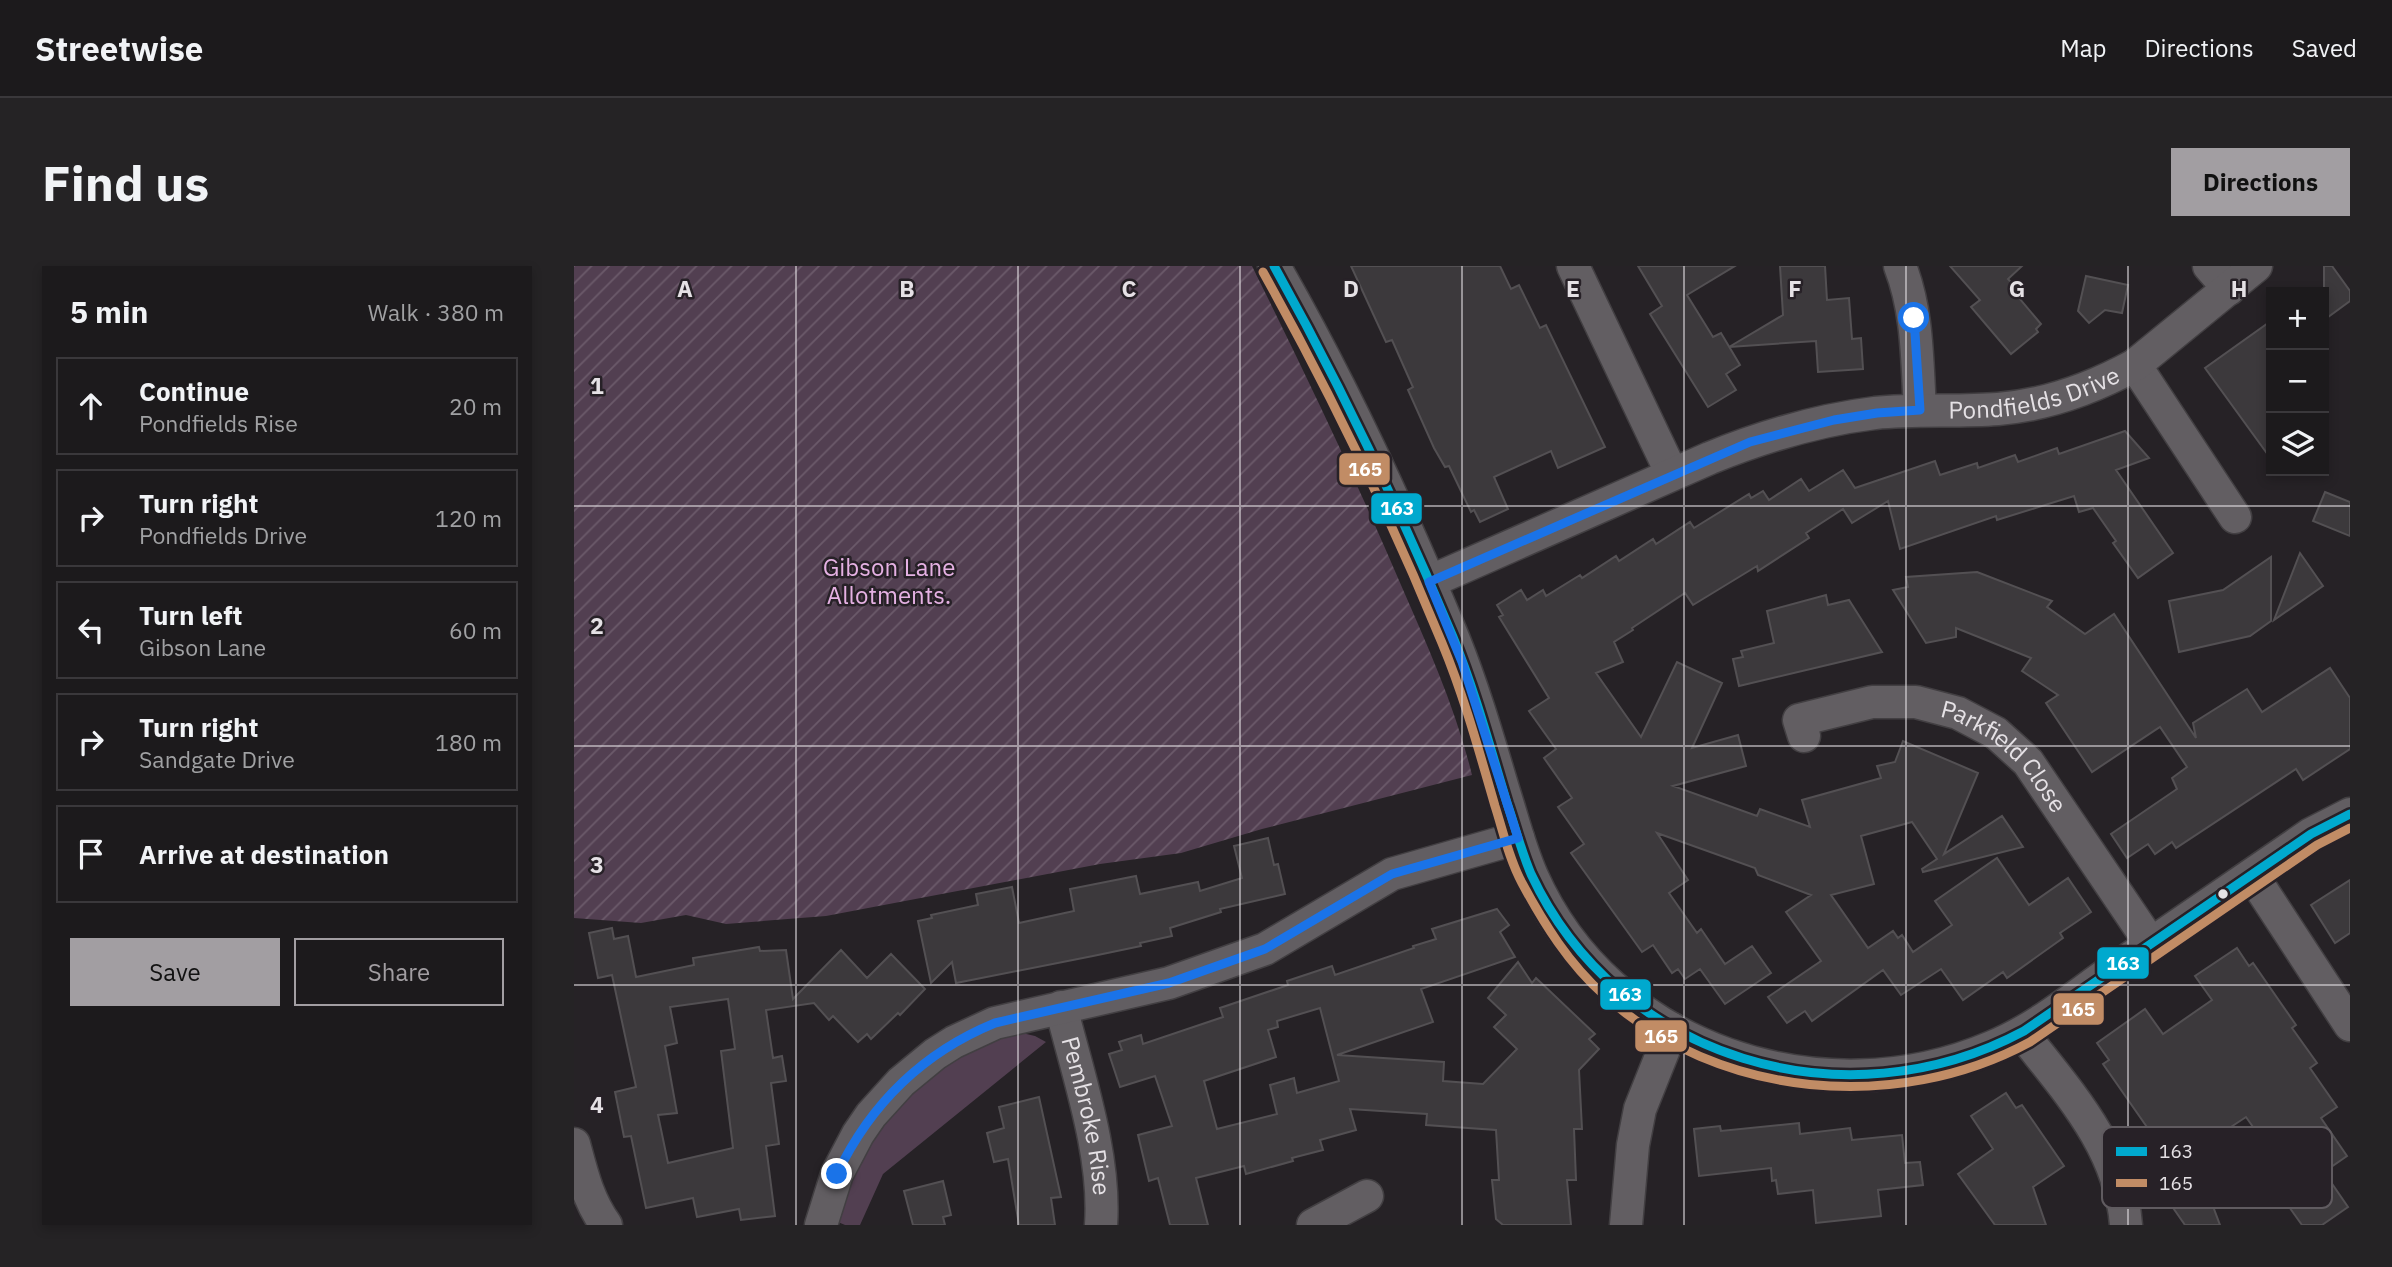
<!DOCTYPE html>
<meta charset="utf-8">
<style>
body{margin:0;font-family:"IBM Plex Sans",sans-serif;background:#252325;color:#f1f3f6}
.controls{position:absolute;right:21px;top:21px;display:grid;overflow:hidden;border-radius:0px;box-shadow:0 4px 10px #0003}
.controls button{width:63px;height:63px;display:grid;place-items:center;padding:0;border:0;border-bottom:2px solid #3a383b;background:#1c1a1c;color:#f1f3f6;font:35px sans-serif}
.stop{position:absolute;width:21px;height:21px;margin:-16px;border:5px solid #1a73e8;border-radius:50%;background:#fff}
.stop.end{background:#1a73e8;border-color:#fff;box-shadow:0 2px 7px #0008}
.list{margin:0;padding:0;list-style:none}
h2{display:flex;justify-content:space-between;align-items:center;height:91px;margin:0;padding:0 28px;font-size:30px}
h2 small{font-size:23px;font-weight:400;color:#a0a1a3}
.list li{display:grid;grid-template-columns:46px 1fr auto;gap:21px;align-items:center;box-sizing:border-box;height:98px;margin:0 14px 14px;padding:0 14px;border:2px solid #3a383b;border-radius:0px}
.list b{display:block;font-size:26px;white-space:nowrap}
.list p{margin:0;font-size:23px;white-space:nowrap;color:#a0a1a3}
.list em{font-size:23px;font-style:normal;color:#a0a1a3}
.actions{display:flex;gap:14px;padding:21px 28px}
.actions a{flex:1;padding:16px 0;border:2px solid #a29ea2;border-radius:0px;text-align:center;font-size:24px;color:#a29ea2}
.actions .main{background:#a29ea2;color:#111}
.icon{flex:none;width:38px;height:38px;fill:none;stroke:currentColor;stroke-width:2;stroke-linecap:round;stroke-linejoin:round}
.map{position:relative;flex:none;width:1776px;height:959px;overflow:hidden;border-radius:0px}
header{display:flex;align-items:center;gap:42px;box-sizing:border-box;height:98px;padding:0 35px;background:#1c1a1c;border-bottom:2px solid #3a383b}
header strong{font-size:33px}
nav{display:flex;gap:38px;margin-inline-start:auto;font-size:24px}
.intro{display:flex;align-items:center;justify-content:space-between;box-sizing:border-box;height:168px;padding:0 42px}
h1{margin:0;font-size:49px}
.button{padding:18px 32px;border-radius:0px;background:#a29ea2;color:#111;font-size:24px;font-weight:700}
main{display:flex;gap:42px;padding:0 42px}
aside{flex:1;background:#1c1a1c;border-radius:0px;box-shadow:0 4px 10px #0003}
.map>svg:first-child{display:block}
</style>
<header>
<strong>Streetwise</strong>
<nav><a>Map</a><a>Directions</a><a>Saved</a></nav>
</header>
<div class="intro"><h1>Find us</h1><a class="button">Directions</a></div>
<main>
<aside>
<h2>5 min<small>Walk · 380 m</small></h2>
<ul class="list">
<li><svg class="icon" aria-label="ahead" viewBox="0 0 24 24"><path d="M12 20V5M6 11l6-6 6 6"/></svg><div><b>Continue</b><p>Pondfields Rise</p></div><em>20 m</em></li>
<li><svg class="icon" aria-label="right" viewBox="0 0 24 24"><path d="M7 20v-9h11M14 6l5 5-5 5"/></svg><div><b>Turn right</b><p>Pondfields Drive</p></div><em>120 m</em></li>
<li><svg class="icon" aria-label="left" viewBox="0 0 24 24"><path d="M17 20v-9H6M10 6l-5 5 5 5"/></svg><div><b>Turn left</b><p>Gibson Lane</p></div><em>60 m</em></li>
<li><svg class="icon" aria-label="right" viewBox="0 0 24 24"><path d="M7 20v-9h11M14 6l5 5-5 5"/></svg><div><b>Turn right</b><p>Sandgate Drive</p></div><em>180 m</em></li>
<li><svg class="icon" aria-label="arrive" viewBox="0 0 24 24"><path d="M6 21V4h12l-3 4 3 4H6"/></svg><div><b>Arrive at destination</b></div></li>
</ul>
<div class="actions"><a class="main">Save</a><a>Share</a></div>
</aside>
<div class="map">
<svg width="1776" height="959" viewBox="0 0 1776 959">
<defs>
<pattern id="garden-furrows" width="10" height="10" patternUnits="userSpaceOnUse" patternTransform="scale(1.75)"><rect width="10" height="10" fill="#523f51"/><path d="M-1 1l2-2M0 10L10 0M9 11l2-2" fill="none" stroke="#6b5a6a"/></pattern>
</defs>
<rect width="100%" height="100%" fill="#262226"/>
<path fill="#523f51" d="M448,767l13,3 11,6 -163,132 -23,51h-15l-7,-3c7,-18 12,-38 21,-56 29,-58 96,-125 163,-133z"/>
<path fill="url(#garden-furrows)" d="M0,0h678c52,105 103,211 149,319 27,62 55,124 71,190l-210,54 -81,24 -81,11 -274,52 -100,8 -40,-9 -45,8 -67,-5z"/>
<g fill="#3c393c" stroke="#535053" stroke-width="2" fill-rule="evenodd">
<path d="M777,0h149l11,23 8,-4 21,43 6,-3 59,122 -47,21 -7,-17 -57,26 14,32 -28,13 -6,-12 -3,2 -22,-46 -4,1 -11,-19 -26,-58 5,-3 -1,-2 -20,-45 -6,2z"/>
<path d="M1064,0h97l-48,29 26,42 8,-4 19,32 -14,9 10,16 -28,17 -58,-93 12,-8z"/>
<path d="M1206,0h45l2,34 22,-2 3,41 9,-1 2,31 -45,3 -2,-31 -87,6 54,-32z"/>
<path d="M1376,0h72l-14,13 11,12v7l22,26 -5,5 2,3 -27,22 -40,-47 9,-7z"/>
<path d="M1750,0h8l18,25v10l-26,19z"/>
<path d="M1512,10l42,9 -6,28 -17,-3 -16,13 -11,-12z"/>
<path d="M1697,55v138l-66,-91z"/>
<path d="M1551,165l24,27 -33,12 57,83 -35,25 -25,-35 3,-2 -23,-33 -14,4 -5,-16 -77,24 -1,-4 -96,33 -12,-48 -36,22 -9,-14 -37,24 3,5 -51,33 -1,-5 -64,39 -8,-12 -53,35 1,2 -19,12 9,20 -27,11 45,64 36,-75 45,21 -30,65 46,-13 8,31 -73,20 84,30 3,-7 50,18 -8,-27 79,-22 -4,-12 18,-4 8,-21 75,32 -34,81 58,-38 21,31 -100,25 -1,-3 15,-10 -25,-37 -51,14 13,48 -43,11 37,53 25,-17 5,7 4,-3 11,17 39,-27 -17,-24 62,-43 32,47 39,-27 23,34 -31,21 3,5 -56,40 -4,-6 -40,28 -22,-31 -40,26 -18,-25 -71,51 -7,-10 -18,12 -19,-26 53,-36 -35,-49 25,-17 -53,-20 -3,-7 -98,-35 31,47 -19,13 28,40 4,-4 24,35 27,-18 19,27 -46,31 -25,-35 -15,10 -7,-10 -6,4 -19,-28 -11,7 -71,-99 13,-9 -26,-37 14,-9 -28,-40 12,-9 -27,-38 20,-13 -50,-81 4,-2 -6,-10 24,-15 6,10 16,-10 3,6 34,-21 2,3 34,-22 3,5 34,-22 3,5 34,-22 4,6 55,-34 2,4 12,-7 6,9 32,-21 8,12 34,-21 12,18 80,-27 5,14 37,-12 1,5 37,-13 3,7 39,-14 2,6z"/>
<path d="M1751,226l25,10v34l-37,-15z"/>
<path d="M1726,287l23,33 -49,34z"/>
<path d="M1697,291v64l-21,15 -71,16 -10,-51 54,-11z"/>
<path d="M1403,306l75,29 -5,6 38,27 29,-20 82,124 -3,-15 54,-34 15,23 68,-44 20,30v51l-47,31 -7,-11 -120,79 -4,-6 -17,12 -7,-10 -21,14 -16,-24 66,-45 -5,-11 15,-11 -27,-40 -68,45 -46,-69 12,-8 -36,-24 9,-13 -75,-30v9l-30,6 -33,-53 15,-3 -2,-10z"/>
<path d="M1252,329l2,10 21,-5 33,52 -143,34 -6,-27 10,-2 -2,-6 33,-8 -7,-32z"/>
<path d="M694,572l6,27 4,-1 7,30 -65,15 1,3 -51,16 2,8 -32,7 1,3 -48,10 -137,27 -4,-21 -21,21 -13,-62 14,-3 -1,-3 47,-10 -2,-11 36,-7 7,36 55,-12 -4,-22 66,-13 4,18 58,-12 2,9 42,-13 -8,-32z"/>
<path d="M1776,614v53l-15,10 -24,-38z"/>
<path d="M923,643l12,16 -9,7 15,25 -94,32 12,33 -96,33 107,7 -1,19 40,3 34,-35 -23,-22 12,-12 -18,-17 30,-36 14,21 4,-5 59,56 -6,5 10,10 -20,21 3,59h-8l2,51h-9l4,45h-68l-7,-6 -4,-39h7l-3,-50 -70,-5 1,-11 -77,-5 6,21 -36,10 3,10 -31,8 1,3 -47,13 -2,-8 -48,12 12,47h-38l-12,-47 -9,3 -11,-46 34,-9 -17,-50 -35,11 -11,-33 13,-4 -3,-8 22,-7 2,9 80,-27 -3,-9 68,-23 -1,-4 45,-15 3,9 79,-27 -1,-2 23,-7 -4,-10zM746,742l19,73 -42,12 -3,-15 -24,7 7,29 -60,15 -13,-48 72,-24 -8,-27 10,-3 -1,-6z"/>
<path d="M38,662l2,11 14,-3 8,41 58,-12 -1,-7 66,-11 1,4 26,-1 7,49 48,-49 26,28 24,-24 34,35 -25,26 -2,-2 -27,26 -4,-5 -9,8 -25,-26 -4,4 -15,-17 -48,7 7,48 9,-2 4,25 -15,2 8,61 -13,2 9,70 -34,4 -2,-11 -42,8 -4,-19 -47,10 -15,-72 -7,1 -9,-45 21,-5 -24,-112 -14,3 -9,-45zM154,733l7,50 -14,2 12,97 -65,15 -10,-48 19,-2 -12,-67 12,-3 -7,-36z"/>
<path d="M1663,682l12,18 4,-3 43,62 -4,3 25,35 -7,5 27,39 -16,11 26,38 -23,16 24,35 -26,18h-20l-20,-28 14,-9 -50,-71 -50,33 24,35 -12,8 12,32h-35l-23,-33 7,-5 -7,-11 8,-5 -25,-38 4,-3 -46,-66 6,-4 -12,-17 48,-34 18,25 49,-34 -17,-24z"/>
<path d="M1432,827l10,15 6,-3 42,61 -31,21 13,38h-51l-37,-51 35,-25 -22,-33z"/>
<path d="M465,831l22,100 -10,1 4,27h-36l-11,-66 -14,3 -7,-29 17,-5 -5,-21z"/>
<path d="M1225,857l1,11 50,-6 2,12 50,-5 3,28 15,-1 3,23 -45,5 3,26 -65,7 -3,-33 -35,4 -2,-14 -4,1 -1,-13 -72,8 -5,-47 26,-3 1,5z"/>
<path d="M369,915l8,34 -8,2 2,8h-32l-9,-34z"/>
</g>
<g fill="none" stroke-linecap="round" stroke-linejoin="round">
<g stroke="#423f42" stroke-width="35">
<g id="minor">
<path d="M700,0c69,120 127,246 180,374 20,50 35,102 50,152 9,28 16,57 28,84 77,174 289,244 460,171 44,-18 82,-50 121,-77 66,-45 132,-90 198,-136l39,-20"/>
<path d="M999,0l99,208"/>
<path d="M1326,0c18,46 17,95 20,144"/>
<path d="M1635,0l20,23"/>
<path d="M1561,99l100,152"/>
<path id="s1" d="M855,316l281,-124c54,-22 108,-38 165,-45 41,-4 82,-1 123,-4 49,-4 95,-21 137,-44l121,-99"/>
<path id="s2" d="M1230,470l-5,-16 73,-18h44l42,11 38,20 32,29 123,182"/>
<path d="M1678,609l98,150"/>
<path id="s3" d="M487,741c17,68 45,148 40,218"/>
<path d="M1448,767c46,59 98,114 104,192"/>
<path d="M0,878c8,30 14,56 32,81"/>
<path d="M247,959l16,-51 21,-40 13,-19 30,-33 34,-28 19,-12 41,-19 174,-40 96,-34 127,-75 126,-36"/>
<path d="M739,959l54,-29"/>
<path d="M1052,959l7,-80 7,-36 32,-80"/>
</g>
</g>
<use href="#minor" stroke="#625e62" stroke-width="32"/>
<g stroke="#272127" stroke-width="14">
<path id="bus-1" d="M700,0c67,120 126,244 179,371 22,54 37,110 54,166 8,23 14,48 24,71 87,186 314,253 493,157l287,-197 39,-20"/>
</g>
<g stroke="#272127" stroke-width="14">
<path id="bus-2" d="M689,6c67,120 127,244 179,371 22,53 37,108 53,163 8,25 14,53 27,77 22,41 47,81 82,112 114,104 293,119 426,47l287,-197 33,-17"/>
</g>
<use href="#bus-1" stroke="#00a9ce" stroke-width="9"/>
<use href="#bus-2" stroke="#c18c65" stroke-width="9"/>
</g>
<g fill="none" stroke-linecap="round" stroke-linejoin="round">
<path stroke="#1a73e8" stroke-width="9" d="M263,908c34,-71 85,-121 158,-151l174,-40 96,-34 127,-75 126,-36 -56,-176 -33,-80 321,-140 84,-22 43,-7 43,-3 -6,-92"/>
</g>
<path fill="none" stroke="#e5e1e5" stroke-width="2" stroke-opacity="0.55" d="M222,0v959M444,0v959M666,0v959M888,0v959M1110,0v959M1332,0v959M1554,0v959M0,240h1776M0,480h1776M0,719h1776"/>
<circle fill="#e5e1e5" stroke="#272127" stroke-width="2.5" cx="1649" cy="628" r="6"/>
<g text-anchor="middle" stroke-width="5" stroke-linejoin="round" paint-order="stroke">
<g font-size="24" fill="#e5e1e5" stroke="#272127">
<text dy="8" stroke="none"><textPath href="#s1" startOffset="640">Pondfields Drive</textPath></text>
<text dy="8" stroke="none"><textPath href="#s2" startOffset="243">Parkfield Close</textPath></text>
<text dy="8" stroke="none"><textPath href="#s3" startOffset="112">Pembroke Rise</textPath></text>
</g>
<g font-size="24" fill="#e5b1e3" stroke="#272127">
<text x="315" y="310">Gibson Lane<tspan x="315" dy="28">Allotments.</tspan></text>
</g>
</g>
<rect x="1528" y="861" width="230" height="81" rx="10" fill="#272127" stroke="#605b60" stroke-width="2"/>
<rect x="1542" y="881" width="31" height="9" fill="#00a9ce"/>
<rect x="1542" y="913" width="31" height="8" fill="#c18c65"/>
<g font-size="19" fill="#e5e1e5">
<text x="1585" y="892">163</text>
<text x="1585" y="924">165</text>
</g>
<g font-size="23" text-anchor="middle" font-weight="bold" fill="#e5e1e5" stroke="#272127" stroke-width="5" stroke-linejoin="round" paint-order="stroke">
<text x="111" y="31">A</text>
<text x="333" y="31">B</text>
<text x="555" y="31">C</text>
<text x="777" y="31">D</text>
<text x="999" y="31">E</text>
<text x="1221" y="31">F</text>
<text x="1443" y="31">G</text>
<text x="1665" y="31">H</text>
<text x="23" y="128">1</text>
<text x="23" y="368">2</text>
<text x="23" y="607">3</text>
<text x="23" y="847">4</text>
</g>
<g stroke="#272127" stroke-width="2.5">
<rect x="764" y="186" width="53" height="34" rx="7" fill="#c18c65"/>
<rect x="796" y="226" width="53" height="33" rx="7" fill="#00a9ce"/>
<rect x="1522" y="680" width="54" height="34" rx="7" fill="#00a9ce"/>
<rect x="1025" y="712" width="53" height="33" rx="7" fill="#00a9ce"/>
<rect x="1478" y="726" width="53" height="34" rx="7" fill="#c18c65"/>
<rect x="1060" y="753" width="54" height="34" rx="7" fill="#c18c65"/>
</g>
<g font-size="19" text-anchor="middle" font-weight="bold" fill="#fff">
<text x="791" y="210">165</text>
<text x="823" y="249">163</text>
<text x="1549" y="704">163</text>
<text x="1051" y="735">163</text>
<text x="1504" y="750">165</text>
<text x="1087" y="777">165</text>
</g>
</svg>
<div class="controls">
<button>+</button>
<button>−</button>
<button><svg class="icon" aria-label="layers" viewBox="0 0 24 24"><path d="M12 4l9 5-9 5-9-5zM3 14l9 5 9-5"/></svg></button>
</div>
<div class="stop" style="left:1340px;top:52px"></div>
<div class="stop end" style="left:263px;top:908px"></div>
</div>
</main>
